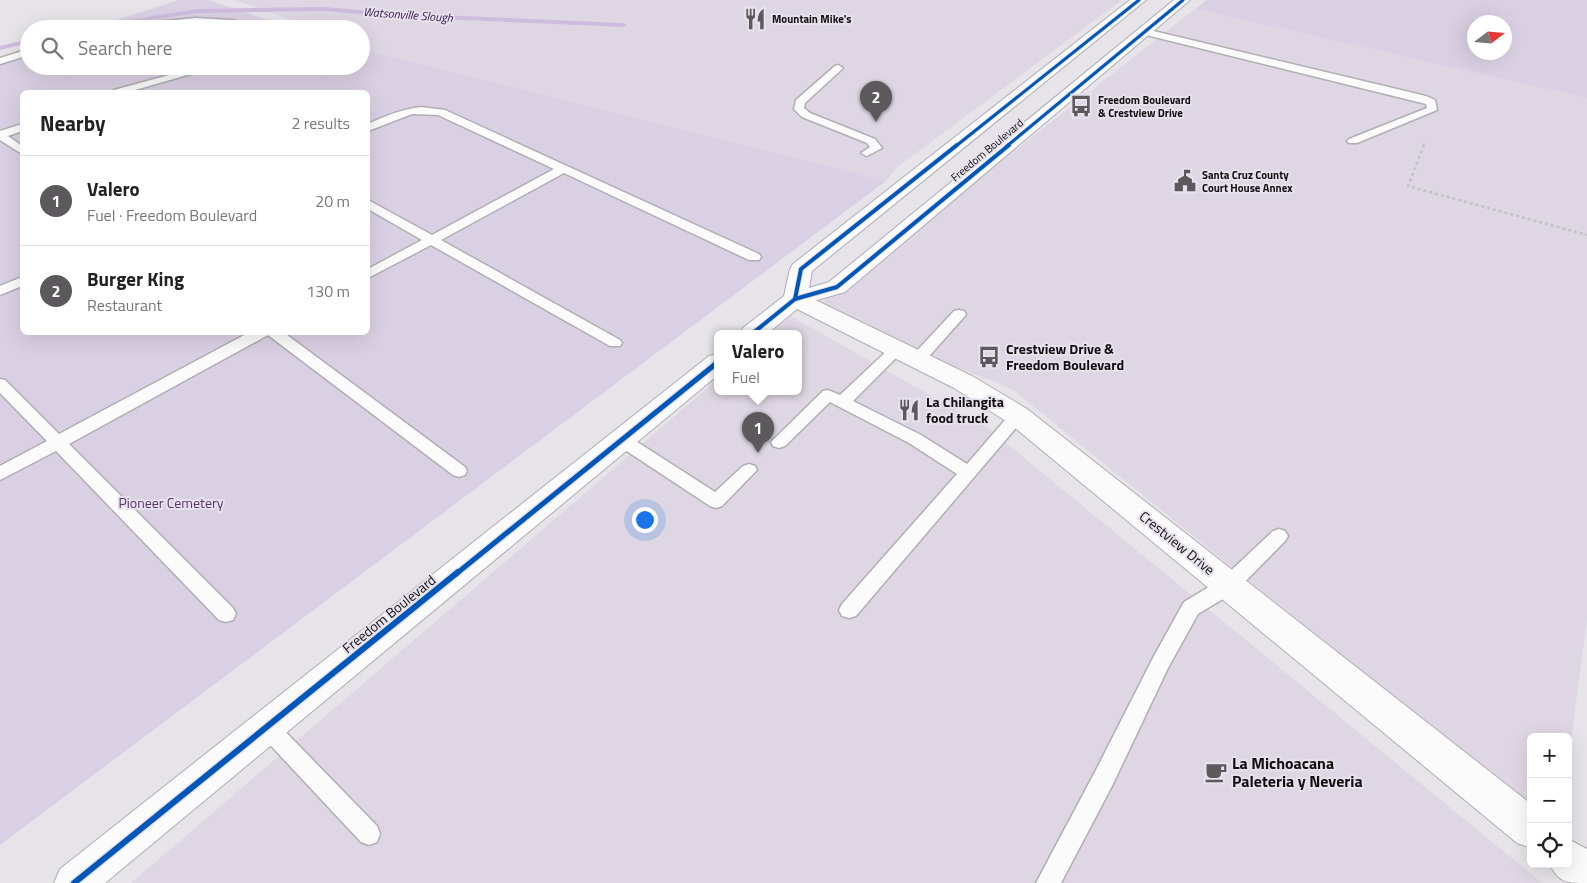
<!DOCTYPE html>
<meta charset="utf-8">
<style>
body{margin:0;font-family:"Titillium Web",sans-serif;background:#f2f2f2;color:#222}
.controls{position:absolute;right:15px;bottom:15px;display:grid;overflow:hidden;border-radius:8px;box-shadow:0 5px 20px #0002}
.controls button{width:45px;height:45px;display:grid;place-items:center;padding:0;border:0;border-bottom:1px solid #e0e0e0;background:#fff;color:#222;font:25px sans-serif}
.compass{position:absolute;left:1467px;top:15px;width:45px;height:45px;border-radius:50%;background:#fff;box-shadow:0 5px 20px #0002;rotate:74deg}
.you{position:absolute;left:644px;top:519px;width:18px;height:18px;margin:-12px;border:4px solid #fff;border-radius:50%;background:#1a73e8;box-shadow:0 0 0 8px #1a73e833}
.badge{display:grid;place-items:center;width:32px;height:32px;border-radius:50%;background:#5c595d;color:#fff;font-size:16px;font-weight:700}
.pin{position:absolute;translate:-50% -41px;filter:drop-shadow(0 1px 2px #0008)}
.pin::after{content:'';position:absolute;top:26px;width:18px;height:15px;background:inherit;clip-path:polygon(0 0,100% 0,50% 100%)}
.popup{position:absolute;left:714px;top:330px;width:88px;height:65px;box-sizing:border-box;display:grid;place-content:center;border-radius:8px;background:#fff;filter:drop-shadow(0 1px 4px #0005);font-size:16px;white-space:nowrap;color:#767676}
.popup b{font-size:19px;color:#222}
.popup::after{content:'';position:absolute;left:50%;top:100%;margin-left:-10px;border:10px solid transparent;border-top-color:#fff}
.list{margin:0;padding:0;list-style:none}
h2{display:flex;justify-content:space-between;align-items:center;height:65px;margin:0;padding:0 20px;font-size:21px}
h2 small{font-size:16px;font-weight:400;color:#767676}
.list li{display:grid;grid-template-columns:32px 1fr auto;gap:15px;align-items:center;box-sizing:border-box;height:90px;padding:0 20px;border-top:1px solid #e0e0e0}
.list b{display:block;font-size:19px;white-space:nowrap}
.list p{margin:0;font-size:16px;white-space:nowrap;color:#767676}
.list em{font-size:16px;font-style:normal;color:#767676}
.icon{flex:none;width:28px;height:28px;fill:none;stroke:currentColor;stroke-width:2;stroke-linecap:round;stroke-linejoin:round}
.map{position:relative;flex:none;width:1587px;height:883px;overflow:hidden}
.search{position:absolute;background:#fff;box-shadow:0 5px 20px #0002;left:20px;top:20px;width:350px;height:55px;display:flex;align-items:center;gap:12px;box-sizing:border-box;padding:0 18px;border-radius:28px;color:#767676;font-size:19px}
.panel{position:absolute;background:#fff;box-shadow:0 5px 20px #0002;left:20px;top:90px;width:350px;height:245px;border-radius:8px}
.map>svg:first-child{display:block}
</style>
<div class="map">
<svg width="1587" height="883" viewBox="0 0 1587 883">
<rect width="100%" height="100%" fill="#e6e3e9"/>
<g fill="#ded7e3">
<path d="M235,0h887l-226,168 -10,13 -525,-132v-20h-44z"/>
<path d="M1195,9l392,89v522l-19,143v-26h-37v72l-519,-420 -200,-79z"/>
<path d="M791,316l198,113 553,454h-1411l587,-504v13h80v-58h-28z"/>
</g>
<g fill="#dad0e3" fill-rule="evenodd">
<path d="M179,0h30l85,29h-206z"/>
<path d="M1207,0h380v98l-392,-89zM1474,22h30v30h-30z"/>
<path d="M29,47v19h332v-17l525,132 -886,664v-788zM22,92h346v240h-346z"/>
</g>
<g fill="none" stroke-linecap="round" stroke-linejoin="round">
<g fill="#cebcdd" fill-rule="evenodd">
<path d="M325,7l67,6 231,10 4,2 -4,2 -231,-10 -67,-6 -128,2 -106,16h-19l125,-20z"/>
<path d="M29,39v4l-29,7v-4z"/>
</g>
<g stroke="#b0aeb2" stroke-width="3">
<g id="service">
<path d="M196,18l35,2 39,9 -74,-6 -75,6 22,-6z"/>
<path d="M1145,29l281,67 9,4 2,10 -80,33h-8l-2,-2 2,-2 78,-31 -1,-4 -284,-70v-4z"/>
<path d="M29,49v6l-29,9v-6z"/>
<path d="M838,65l5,3 -2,2 -36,33 -1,5 6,5 65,26 7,9 -15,8 -6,-3 9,-6 -3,-4 -65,-26 -8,-8 2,-9 39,-34z"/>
<path d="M202,66h17l-91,26h-15l1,-2z"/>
<path d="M421,107l24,3 314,144 2,3 -2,3h-10l-185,-87 -123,67 179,100 2,3 -2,3h-10l-179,-101 -63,33v-9l54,-29 -54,-31v-9l64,35 122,-66 -116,-54 -26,-1 -44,17v-7c17,-8 34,-15 53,-17z"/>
<path d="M22,124v7l-14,5 14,10v8l-22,-14v-9z"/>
<path d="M22,277v9l-22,9v-9z"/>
<path d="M959,310l5,1 2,3 -2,3 -41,46h-10l-2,-4 2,-4 41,-44z"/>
<path d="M250,332h33l182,135 2,4 -2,4 -6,2 -6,-2 -185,-140 -199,109 164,164 3,6 -3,6 -7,2 -7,-2 -163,-169 -56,29v-14l47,-25 -47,-48v-14l5,1 54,54z"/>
<path d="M897,344l5,2 2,3 -2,3 -49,49 68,34 46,29 45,-52 6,-2 6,2 2,4 -170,200 -7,2 -7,-2 -3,-6 3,-6 115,-130 -48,-31 -79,-41 -45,44 -6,2 -6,-2 -2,-4 52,-51 5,-1 12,5 52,-49z"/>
<path d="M622,434l6,2 87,56 28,-26 6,-2 6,2 2,4 -35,36 -6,2 -6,-2 -94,-62 -2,-4 2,-4z"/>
<path d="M1279,529l6,2 3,5 -3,5 -49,50 -38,23 -30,54 -56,118 -51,97h-25l60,-113 58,-114 30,-54 38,-23 51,-48z"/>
<path d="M267,717l7,3 103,106 3,8 -3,8 -8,3 -8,-3 -101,-108 -4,-7 4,-7z"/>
</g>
</g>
<g stroke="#b0aeb2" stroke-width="2">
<g id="minor">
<path d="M795,292l8,2 169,82 55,33 504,395v44l-14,-5 -508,-420 -55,-35 -167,-84 -4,-5 4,-5z"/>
<path d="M1568,839l19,10v34c-19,0 -29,0 -37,-19h18z"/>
</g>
</g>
<g stroke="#b0aeb2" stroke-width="2">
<g id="secondary">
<path d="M1130,0h16l-334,271 -3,17 20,-6 345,-282h16l-345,292 -42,12 -36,30h-27l3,-6 41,-32 6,-27 3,-5z"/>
<path d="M718,354v21l-613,508h-51l6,-14 649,-513z"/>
</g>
</g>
<path stroke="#c4c3c4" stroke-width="2" stroke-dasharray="2.5 2.5" stroke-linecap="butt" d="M1423,146l2,-5"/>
<path stroke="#c4c3c4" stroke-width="2.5" stroke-dasharray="3 3" stroke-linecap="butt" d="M1424,145l-16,41 179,49"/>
<use href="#service" fill="#fbfbfc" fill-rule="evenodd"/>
<use href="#minor" fill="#fbfbfc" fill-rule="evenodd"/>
<use href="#secondary" fill="#fbfbfc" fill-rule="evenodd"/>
<g stroke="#e6e1eb" stroke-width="5">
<g id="cycleway-far3">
<path d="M956,146l183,-146"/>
<path d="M1007,146l176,-146"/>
</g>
</g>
<g stroke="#e6e1eb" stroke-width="6">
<g id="cycleway-far2">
<path d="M795,299l6,-30 156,-124"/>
<path d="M753,333l42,-34 42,-12 172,-142"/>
</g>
</g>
<g stroke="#e6e1eb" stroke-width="8">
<g id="cycleway-far1">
<path d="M752,334l3,-2"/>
<path d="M456,574l262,-212"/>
</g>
</g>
<g stroke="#e6e1eb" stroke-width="9">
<path id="cycleway" d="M74,883l384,-311"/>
</g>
<use href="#cycleway-far3" stroke="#0057b8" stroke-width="3"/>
<use href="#cycleway-far2" stroke="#0057b8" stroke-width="4"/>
<use href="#cycleway-far1" stroke="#0057b8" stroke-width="5"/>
<use href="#cycleway" stroke="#0057b8" stroke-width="6"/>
</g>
<defs>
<g id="restaurant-bare" transform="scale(1.725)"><path d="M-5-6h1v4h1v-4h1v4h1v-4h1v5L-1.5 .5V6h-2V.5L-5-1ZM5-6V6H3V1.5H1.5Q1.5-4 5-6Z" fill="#5c595d" stroke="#e6e1eb" stroke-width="2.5" paint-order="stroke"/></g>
<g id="bus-bare" transform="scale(1.725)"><path d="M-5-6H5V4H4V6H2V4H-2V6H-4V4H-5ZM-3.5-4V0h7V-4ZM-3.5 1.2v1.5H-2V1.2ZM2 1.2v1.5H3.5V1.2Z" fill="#5c595d" stroke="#e6e1eb" stroke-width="2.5" paint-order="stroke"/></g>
<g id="civic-bare" transform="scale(1.725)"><path d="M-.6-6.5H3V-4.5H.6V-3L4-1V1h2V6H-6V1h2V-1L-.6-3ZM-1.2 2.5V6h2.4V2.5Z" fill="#5c595d" stroke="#e6e1eb" stroke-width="2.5" paint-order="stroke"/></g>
<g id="cafe-bare" transform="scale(1.725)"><path d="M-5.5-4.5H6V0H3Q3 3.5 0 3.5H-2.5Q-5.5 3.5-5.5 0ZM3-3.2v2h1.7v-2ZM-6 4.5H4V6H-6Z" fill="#5c595d" stroke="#e6e1eb" stroke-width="2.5" paint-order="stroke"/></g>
</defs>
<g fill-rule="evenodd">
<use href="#restaurant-bare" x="755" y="19"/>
<use href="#bus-bare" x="1081" y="106"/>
<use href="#civic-bare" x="1185" y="181"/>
<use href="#bus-bare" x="989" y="357"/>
<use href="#restaurant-bare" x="909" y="410"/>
<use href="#cafe-bare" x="1216" y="772"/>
</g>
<g text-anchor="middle" stroke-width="4" stroke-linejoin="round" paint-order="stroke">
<g font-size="11" font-weight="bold" fill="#110f12" stroke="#e6e1eb" text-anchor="start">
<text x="772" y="23">Mountain Mike's</text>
<text x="1098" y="104">Freedom Boulevard<tspan x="1098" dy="13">&amp; Crestview Drive</tspan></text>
<text x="1202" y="179">Santa Cruz County<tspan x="1202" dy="13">Court House Annex</tspan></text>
</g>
<g font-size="11" fill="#110f12" stroke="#e6e1eb">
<text transform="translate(987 150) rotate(-40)" y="4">Freedom Boulevard</text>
</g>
<g font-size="12" font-style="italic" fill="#37174d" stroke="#e6e1eb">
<text transform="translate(408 15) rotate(4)" y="4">Watsonville Slough</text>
</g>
<g font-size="14" font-weight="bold" fill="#110f12" stroke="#e6e1eb" text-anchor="start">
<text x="1006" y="354">Crestview Drive &amp;<tspan x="1006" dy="16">Freedom Boulevard</tspan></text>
<text x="926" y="407">La Chilangita<tspan x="926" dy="16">food truck</tspan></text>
</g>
<g font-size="14" fill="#583870" stroke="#e6e1eb">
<text x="171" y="508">Pioneer Cemetery</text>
</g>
<g font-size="14" fill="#110f12" stroke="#e6e1eb">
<text transform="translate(1177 543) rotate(39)" y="5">Crestview Drive</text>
<text transform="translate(389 614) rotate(-39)" y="5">Freedom Boulevard</text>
</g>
<g font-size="16" font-weight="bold" fill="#110f12" stroke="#e6e1eb" text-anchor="start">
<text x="1232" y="769">La Michoacana<tspan x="1232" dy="18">Paleteria y Neveria</tspan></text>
</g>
</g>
</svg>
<div class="controls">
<button>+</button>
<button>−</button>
<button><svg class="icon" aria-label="locate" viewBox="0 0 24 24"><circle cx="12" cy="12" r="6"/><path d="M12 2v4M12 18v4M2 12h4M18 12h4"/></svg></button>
</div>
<svg class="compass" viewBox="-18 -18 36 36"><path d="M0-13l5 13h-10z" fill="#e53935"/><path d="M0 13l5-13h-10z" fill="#767676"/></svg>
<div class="you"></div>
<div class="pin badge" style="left:758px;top:453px">1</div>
<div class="popup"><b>Valero</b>Fuel</div>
<div class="pin badge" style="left:876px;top:122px">2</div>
<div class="search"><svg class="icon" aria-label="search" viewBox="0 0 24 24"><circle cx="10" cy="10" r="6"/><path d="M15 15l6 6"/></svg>Search here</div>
<section class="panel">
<h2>Nearby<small>2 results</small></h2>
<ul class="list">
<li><span class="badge">1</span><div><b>Valero</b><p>Fuel · Freedom Boulevard</p></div><em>20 m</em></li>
<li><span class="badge">2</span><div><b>Burger King</b><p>Restaurant</p></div><em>130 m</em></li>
</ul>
</section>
</div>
